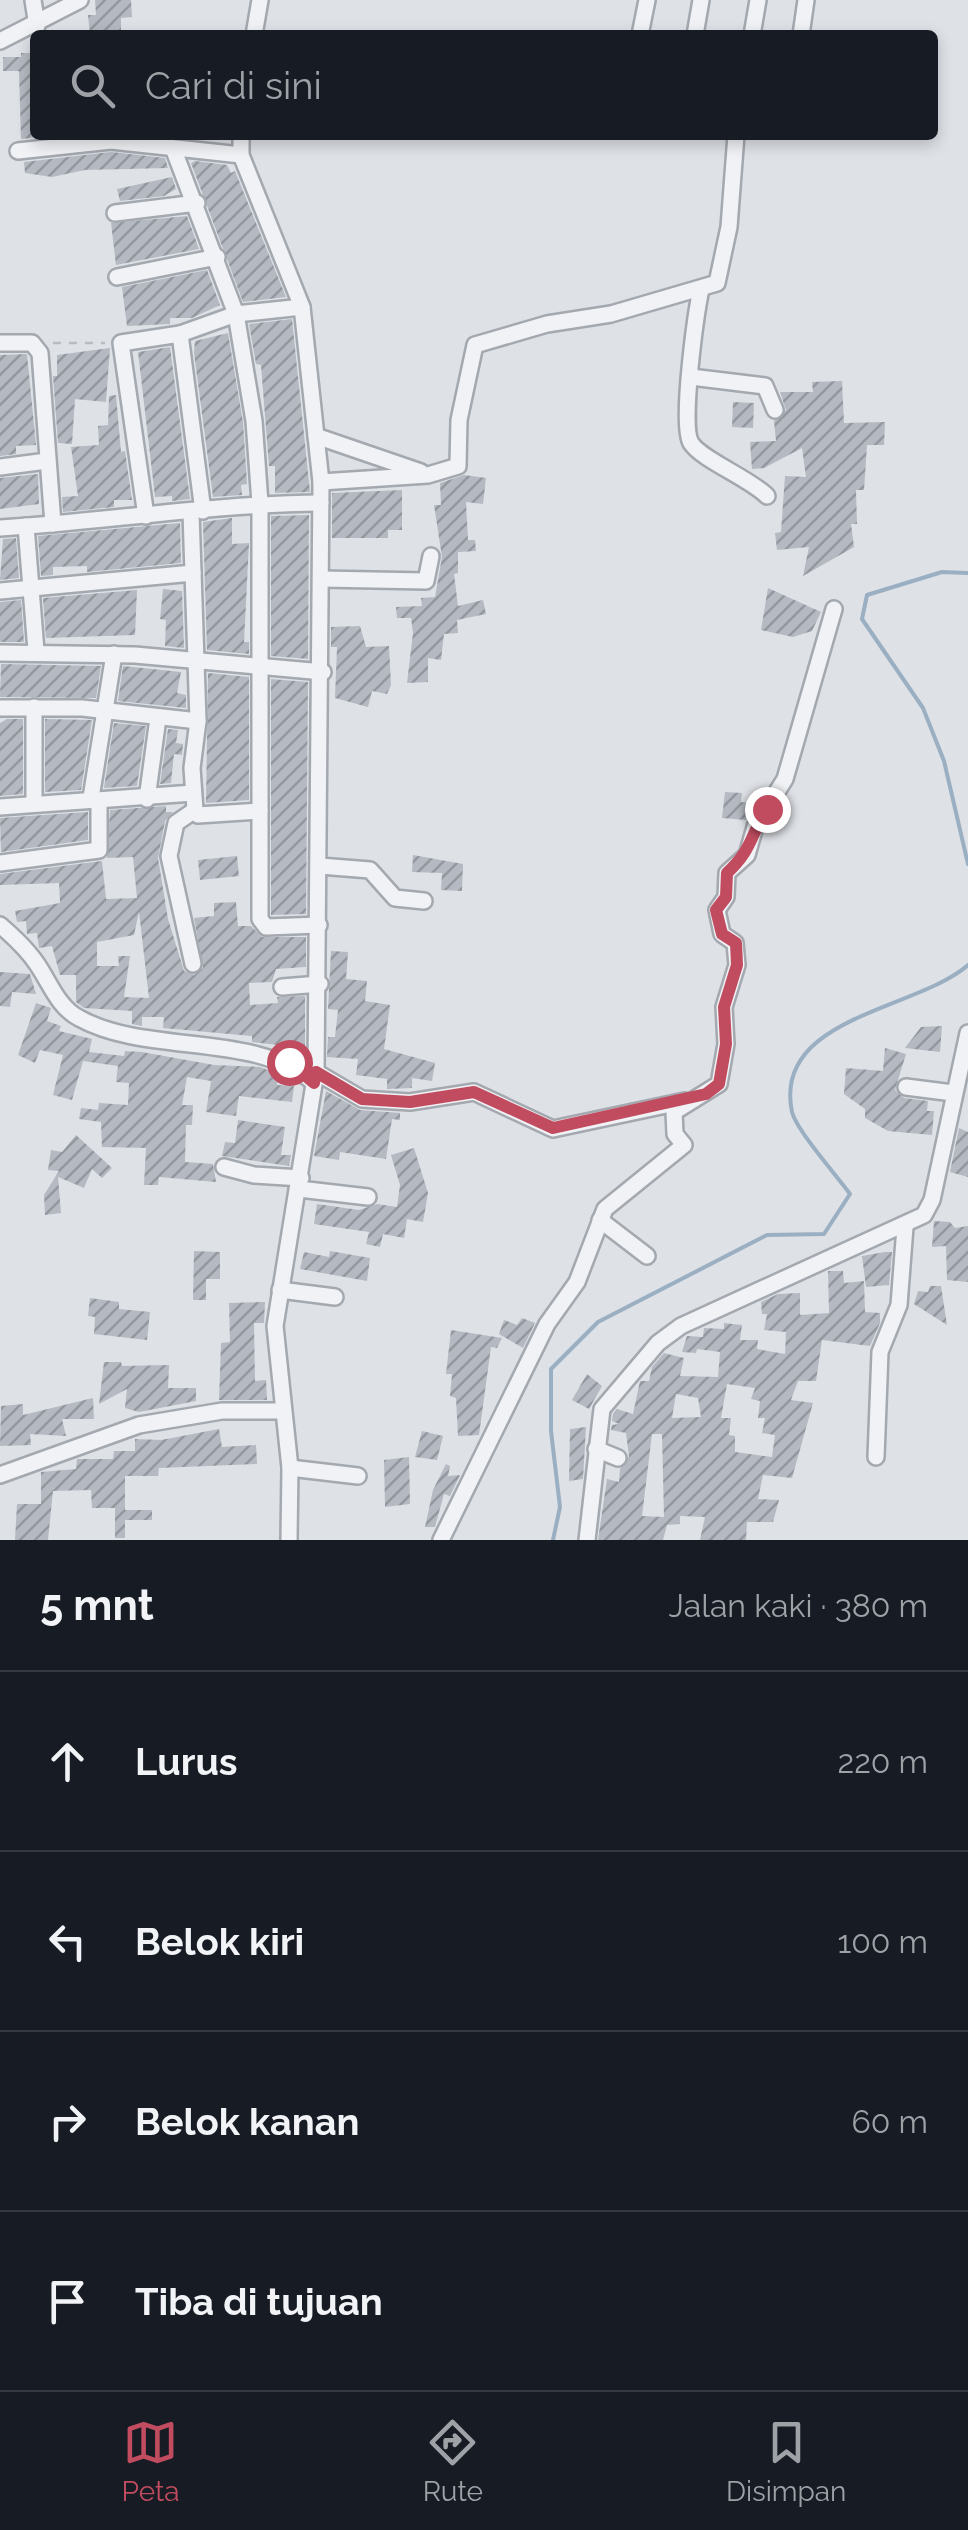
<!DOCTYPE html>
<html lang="id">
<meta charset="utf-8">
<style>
body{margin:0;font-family:Raleway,sans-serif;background:#242831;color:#f1f3f6}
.stop{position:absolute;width:30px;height:30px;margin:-22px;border:8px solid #c14c60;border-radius:50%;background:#fff}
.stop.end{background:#c14c60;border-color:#fff;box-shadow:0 2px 10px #0008}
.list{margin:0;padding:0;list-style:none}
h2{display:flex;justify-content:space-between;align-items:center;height:130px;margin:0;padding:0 40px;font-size:42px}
h2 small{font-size:32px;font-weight:400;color:#9ea1a6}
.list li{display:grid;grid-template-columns:65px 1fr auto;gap:30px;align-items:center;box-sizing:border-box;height:180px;padding:0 40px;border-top:2px solid #363941}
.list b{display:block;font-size:38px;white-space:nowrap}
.list em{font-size:32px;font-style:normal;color:#9ea1a6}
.icon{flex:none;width:55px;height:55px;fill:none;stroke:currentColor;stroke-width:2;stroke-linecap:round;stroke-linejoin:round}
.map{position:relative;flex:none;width:968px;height:1540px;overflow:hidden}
.search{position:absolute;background:#171b24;box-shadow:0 5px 15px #0003;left:30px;right:30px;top:30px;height:110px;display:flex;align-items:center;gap:25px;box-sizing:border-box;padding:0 35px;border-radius:10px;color:#9ea1a6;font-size:38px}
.sheet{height:850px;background:#171b24}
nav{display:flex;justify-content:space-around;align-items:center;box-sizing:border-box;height:140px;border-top:2px solid #363941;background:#171b24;font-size:28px;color:#9ea1a6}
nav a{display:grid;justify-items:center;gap:5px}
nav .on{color:#c14c60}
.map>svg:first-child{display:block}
</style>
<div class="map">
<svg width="968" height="1540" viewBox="0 0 968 1540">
<defs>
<pattern id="building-hatch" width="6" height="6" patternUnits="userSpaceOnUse" patternTransform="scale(2.5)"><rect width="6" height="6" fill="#b5bac2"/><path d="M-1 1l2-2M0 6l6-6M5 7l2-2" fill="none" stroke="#93989f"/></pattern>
</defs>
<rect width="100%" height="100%" fill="#dee1e6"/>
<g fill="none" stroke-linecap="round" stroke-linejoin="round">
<g stroke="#9bafc3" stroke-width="4">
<path d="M968,573l-26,-1 -75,23 -5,24 61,89 21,53 24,103"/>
<path d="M553,1540l7,-33 -9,-76v-62l47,-47 169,-87 57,-1 26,-40c-13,-18 -53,-63 -58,-82 -20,-95 125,-102 176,-147"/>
</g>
</g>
<g fill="url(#building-hatch)" fill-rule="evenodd">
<path d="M95,0h36l1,17 -11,1v17h-31l-2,-20h8z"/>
<path d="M21,53h14v82l15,1 -29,3 -2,-68h-16v-14h18z"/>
<path d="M111,152l54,6 3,10 -83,2 -33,7 -27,-4 -1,-11z"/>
<path d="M195,161l32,4 4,8 4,-2 51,126 -43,5 -52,-139z"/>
<path d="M172,177l4,12 -12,7 -44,5 -3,-12z"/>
<path d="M187,216l12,33 -83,16 -5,-42z"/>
<path d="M207,270l13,35 -28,13h-22v6l-43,2 -5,-39z"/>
<path d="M292,319l18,173 -35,1v-27h-6l-8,-101 -5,-1 -7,-40z"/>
<path d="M228,333l15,89 4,62 -6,1 1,10 -29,2 -19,-144 1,-12z"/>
<path d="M170,347l20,152 -18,2v-5l-17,1 -17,-145z"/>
<path d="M110,348l-4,54 -31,-3 -3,45 -14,-1 -5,-67h4v-21z"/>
<path d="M27,354l9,91 -20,1v8l-16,2v-101z"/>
<path d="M842,381l2,42 41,-1 -1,23h-17l-3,45h-8l1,34h-6l3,23 -51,29 6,-29 -32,3 -2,-17 6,-1 4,-56 21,1 -4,-29 -38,20 -12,1 -2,-27 26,-1 -2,-20 12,-11 -6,-18h33l-1,-10z"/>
<path d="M116,395l5,57 4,-1 7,49h-18v7l-51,5 -1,-15 16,-1 -7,-49 28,-2 -1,-19 10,-1 1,-29z"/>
<path d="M733,402l21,1 -1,25 -21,-1z"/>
<path d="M38,474l1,30 -39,5v-31z"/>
<path d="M464,475l22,3 -3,26 -17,-2 2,38h7l1,11 -18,1v21l-4,1 4,32 25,-6 3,14 -29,6 1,13 -14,1 -3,26 -13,-2v24l-21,1 6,-50 -2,-15h-14l-1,-11 26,-1 -1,-8 14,-1 7,-40 -8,-52h7l-1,-22z"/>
<path d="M402,490v40h-14v8h-56v-45z"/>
<path d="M309,515l-1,144 -37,-3v-140z"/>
<path d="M232,518v26l17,-1 -5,99h5v12l-42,-4 -4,-128z"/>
<path d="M180,523l1,40 -94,9v-6l-34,1v8l-12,1 -3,-40z"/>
<path d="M16,538l3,40 -19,2 3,-41z"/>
<path d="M768,588l53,24 -9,19 -19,6 -32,-7z"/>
<path d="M163,589l19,2 2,57 -19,-2 1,-26 -6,-1z"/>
<path d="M137,590l-2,45 -89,3 -3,-40z"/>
<path d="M21,600l3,42h-24v-40z"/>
<path d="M360,626l6,21 23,-1 2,39 -4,9 -15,-3 -4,16 -33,-9 2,-51h-6v-20z"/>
<path d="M1,664l100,2 -5,32 -96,-1z"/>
<path d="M123,666l58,6 -4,21 9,2v13l-68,-7z"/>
<path d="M208,673l41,4v123l-43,3z"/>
<path d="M271,679l37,3 -2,232 -35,1z"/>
<path d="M7,719h16v75l-23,2v-73z"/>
<path d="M45,719l47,1 -11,70 -36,2z"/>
<path d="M114,723l32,3 -9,60 -33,2z"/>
<path d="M168,729l10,1 -2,13 7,1 -1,11 -8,-1 -3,29 -11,1z"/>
<path d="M725,792l17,1 -1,9 8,1 -3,17 -24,-2z"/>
<path d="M166,806v6h7l-8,9 -7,37 10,61 16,52 10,4 9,-7 -9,-50 20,-2v-13l22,-1 2,24h13l11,11h44v30l-30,2 -4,13 -23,1 1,22 28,-2 -1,-6 28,-1v58l-9,1 -1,-8 -43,-5v-6l-89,-8 1,-11h-22v9l-10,-2v-13l-48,-3 -8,-6v-27h-16l-8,-29 -13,2 -2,-15 -10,1 -1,-13 -9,1 -2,-11 45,-8 -1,-20 -59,2v-11l102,-13 4,38 31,-1 -4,-41 -26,1 3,-48zM139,912l10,86 -25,-1 6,-41h-12l1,10h-22v-24l37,-7z"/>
<path d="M88,812v28l-87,12 -1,-34z"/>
<path d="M413,855l50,9 -1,27 -21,-1 1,-17 -30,-1z"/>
<path d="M237,856l2,20 -39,4 -2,-20z"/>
<path d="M331,951l17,1 -2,27 21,2 -2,20 25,4 -6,44 51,14 -3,18 -20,-3v10l-25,1v-10l-31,-4 2,-16 -31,-2 1,-20h7l3,-27 -10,-1z"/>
<path d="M0,972l30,2 6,20 -24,-2 -2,15 -10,-1z"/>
<path d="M36,1003l15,5 -4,13 14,5 -2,5 33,8 -3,13 35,4 1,-5 17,1 72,13 46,2 18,7 -1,11 17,1 -2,16 -53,-6 -3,20 -30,-4 5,-31 -24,-4 -5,28h11l-1,20h-6l-1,37 28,2 3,18 -57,-5 -1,8h-14l2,-37 -44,-1 -1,-25 -22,-3 2,-11 17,2 1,-7 29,2 1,-22 -13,-1 2,-16 -35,-5 -11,39 -19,-5 10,-40 -23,-5 -5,13 -17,-8z"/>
<path d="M942,1026l-2,26 -35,-4 16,-21z"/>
<path d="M885,1048l21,6 -11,36 9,8 24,3 -1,10h7l-2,24 -44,-4 -23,-13v-9l-21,-15 2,-26 37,3z"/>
<path d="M326,1091l34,19 40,3v7l-8,-1 -6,40 -46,-7 -1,8 -25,-4z"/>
<path d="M238,1120l47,7 -4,28h10l-2,11 -67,-10 3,-14 10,1z"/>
<path d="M959,1128l9,4v45l-18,-5z"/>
<path d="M76,1135l36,33 -10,10 -10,-9 -8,19 -26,-11 3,36 -16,2 -1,-20 15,-24 -11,-1 3,-20 11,2z"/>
<path d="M414,1148l14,45 -5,29 -16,-3 -3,19 -21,-4 -3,13 -14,-3 3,-12 -55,-8 3,-20 42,6 18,-6 20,3 3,-22 -9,-30z"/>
<path d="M934,1221l16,1 5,6 13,-2v56l-21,-2 -1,-34 -14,1z"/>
<path d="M194,1251l26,1v27h-14v21h-13z"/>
<path d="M330,1251l40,7 -3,23 -67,-12 4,-17 25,5z"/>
<path d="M885,1252h7l-3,33 -23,2 -4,-31z"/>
<path d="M828,1271h15l1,12 20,-2 1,31 15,1v10l-10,23 -48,-6 -6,41h-18l-7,19 22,3 -21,75 -29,-3 -5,24 21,1 -6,22h-26l-1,18h-46l5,-23 -25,-1v8l-13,1 -4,15h-65l9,-61 12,3 1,-13 9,-12 -3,-24 -15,-3 1,-5 7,-1 -7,-3 1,-7 4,-5 16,5 7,-33h9l3,-14 12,-14 20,5 -4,18 38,1 2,-25 -23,-3 -1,4 -14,-1 5,-16 16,1 1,-9 20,1v-6l18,2 -2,15h18l-1,9 28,5 1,-22 -22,-2 3,-16h-5l-1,-12 17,-8 22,-1v22l29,-2zM727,1384l28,4 -4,11 9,2 -2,17h7l-3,15 13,2 -3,22 -37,-5v-16l-6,-1 2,-17h-10zM676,1394l22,4 3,19 -29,1zM652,1434h10l2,83 -22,-1z"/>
<path d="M930,1286h11l6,39 -33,-21 4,-13 10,1z"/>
<path d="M90,1298l29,4v7l31,3 -3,28 -53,-6 1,-17 -7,-1z"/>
<path d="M265,1302l-1,21h-10l1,58 11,-1 1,20h-48l2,-57 9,-1 -1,-39z"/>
<path d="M522,1318l13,5 -12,25 -24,-14 5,-14 13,5z"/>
<path d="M451,1330l51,8 -5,10 -6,-1 -12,88 -21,1 -2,-38 -6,-2 2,-22h-6z"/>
<path d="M104,1362h17l1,4 47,-1 -1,23h28v13l-57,11 -14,-4 2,-19 -28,15z"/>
<path d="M587,1374l15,12 -13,23 -17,-9z"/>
<path d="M93,1398l1,21h-32l4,17 -36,-2 1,11 -31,1 1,-40 22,-2v11z"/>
<path d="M586,1427l-3,52 -14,2 1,-52z"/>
<path d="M219,1429l3,18 34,-2 1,19 -98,4 -1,8h-33v34h27v10h-27v18h-10v-30h-23l-1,-18 -38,1 -5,49h-33l2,-36h24v-32l35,-3 1,-10h36l1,-8h21v-12l26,1z"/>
<path d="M422,1431l21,5 -6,24 -22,-3z"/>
<path d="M409,1457l1,47 -25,3 -1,-47z"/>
<path d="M446,1464l4,2 -2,10 12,-1 -10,21 -6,-2 -9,33h-10l8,-37z"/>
</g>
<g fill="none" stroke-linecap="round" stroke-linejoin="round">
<g stroke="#a4a8af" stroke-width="20">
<g id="minor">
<path d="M33,0l4,26"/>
<path d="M254,35l6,-35"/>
<path d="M640,35l7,-35"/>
<path d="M695,35l6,-35"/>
<path d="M752,35l6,-35"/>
<path d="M801,35l5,-35"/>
<path d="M0,41l80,-41"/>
<path d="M241,135v20l61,152 19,175 -5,590 -41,254 15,142 -1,72"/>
<path d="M173,148l63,166 18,107 6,82v416l6,8 53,-2"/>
<path d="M18,151l93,-10 130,14"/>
<path d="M115,213l82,-10"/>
<path d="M117,277l100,-20"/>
<path d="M701,289c-5,24 -21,136 -10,154 11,17 58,35 76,53"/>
<path d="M180,334l56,-20 66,-7"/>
<path d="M0,343h32l8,10 13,171"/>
<path d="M691,377l74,9 10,24"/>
<path d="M316,436l105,36"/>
<path d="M0,467l47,-6"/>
<path d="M321,482l107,-7 30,-9 1,-46 16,-75 72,-21 64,-10 106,-31 12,-56 7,-92"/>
<path d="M191,513l7,208 -6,47 3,42 3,5 62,-4"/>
<path d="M146,516l-25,-173 59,-9 23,177"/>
<path d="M26,526l10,125"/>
<path d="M0,528c107,-7 214,-24 321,-25"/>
<path d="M321,579l105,2 5,-25"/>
<path d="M0,591l193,-18"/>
<path d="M0,653l135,2 188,17"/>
<path d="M0,708h82l116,13"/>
<path d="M91,798l23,-144"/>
<path d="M147,799l11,-81"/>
<path d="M34,804v-97"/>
<path d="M0,807l193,-14"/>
<path d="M0,863l99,-13v-47"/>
<path d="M320,866l50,4 25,28 29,3"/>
<path d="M0,925c14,12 27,24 37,39 13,19 21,43 42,54 68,38 178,13 235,65"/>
<path d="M193,964l-24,-108 7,-33 19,-13"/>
<path d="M282,987l38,-3"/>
<path d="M316,1072l46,27 48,3 64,-10 79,37 132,-28"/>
<path d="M906,1087l47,6"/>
<path d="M224,1167l30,8 47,3"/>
<path d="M299,1189l69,8"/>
<path d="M600,1220l47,36"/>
<path d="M280,1290l55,7"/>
<path d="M596,1449l22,9"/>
<path d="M876,1457l4,-105 19,-47 6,-78"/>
<path d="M290,1468l68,8"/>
<path d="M0,1475l139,-50 83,-14h61"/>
<path d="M441,1540l106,-216 30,-42 28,-73 79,-64 -9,-11 -1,-22 45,-28 7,-40 -2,-37 13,-42 -2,-22 -13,-9 -5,-24 9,-13 1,-24 20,-18 8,-28 30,-48 49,-170"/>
<path d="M587,1540l15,-131 56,-66 23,-17 243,-111 8,-15 36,-167"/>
</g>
</g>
<path stroke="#b8bcc1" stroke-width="2.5" stroke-dasharray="8 8" stroke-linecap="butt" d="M53,343h52"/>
<use href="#minor" stroke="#f0f2f5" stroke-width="15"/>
</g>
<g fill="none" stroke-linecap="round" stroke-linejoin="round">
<path stroke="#c14c60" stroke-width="12" d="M289,1062l25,21 2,-11 46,27 48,3 64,-10 79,36 153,-34 13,-10 7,-40 -2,-37 13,-42 -1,-22 -14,-9 -6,-24 10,-13 1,-24c25,-23 23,-37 40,-64"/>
</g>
</svg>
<div class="stop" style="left:289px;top:1062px"></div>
<div class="stop end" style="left:767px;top:809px"></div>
<div class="search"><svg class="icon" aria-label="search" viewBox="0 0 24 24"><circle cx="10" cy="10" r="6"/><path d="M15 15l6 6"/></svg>Cari di sini</div>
</div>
<section class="sheet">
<h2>5 mnt<small>Jalan kaki · 380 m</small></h2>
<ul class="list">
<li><svg class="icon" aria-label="ahead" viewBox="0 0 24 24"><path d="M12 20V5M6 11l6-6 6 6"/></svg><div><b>Lurus</b></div><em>220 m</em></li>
<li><svg class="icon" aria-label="left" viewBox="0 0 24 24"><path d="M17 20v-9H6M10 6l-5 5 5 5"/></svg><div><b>Belok kiri</b></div><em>100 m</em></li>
<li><svg class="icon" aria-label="right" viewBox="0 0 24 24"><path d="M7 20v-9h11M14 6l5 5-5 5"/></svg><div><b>Belok kanan</b></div><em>60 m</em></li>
<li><svg class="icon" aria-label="arrive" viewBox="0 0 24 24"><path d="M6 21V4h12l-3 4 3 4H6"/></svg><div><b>Tiba di tujuan</b></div></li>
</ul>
</section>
<nav>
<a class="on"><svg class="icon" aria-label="map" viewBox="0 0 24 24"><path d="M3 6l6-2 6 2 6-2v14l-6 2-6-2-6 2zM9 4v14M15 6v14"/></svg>Peta</a>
<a><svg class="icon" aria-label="directions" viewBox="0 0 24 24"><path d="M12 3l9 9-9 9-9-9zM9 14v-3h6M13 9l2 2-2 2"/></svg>Rute</a>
<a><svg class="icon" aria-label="saved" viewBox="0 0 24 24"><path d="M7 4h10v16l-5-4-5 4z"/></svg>Disimpan</a>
</nav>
